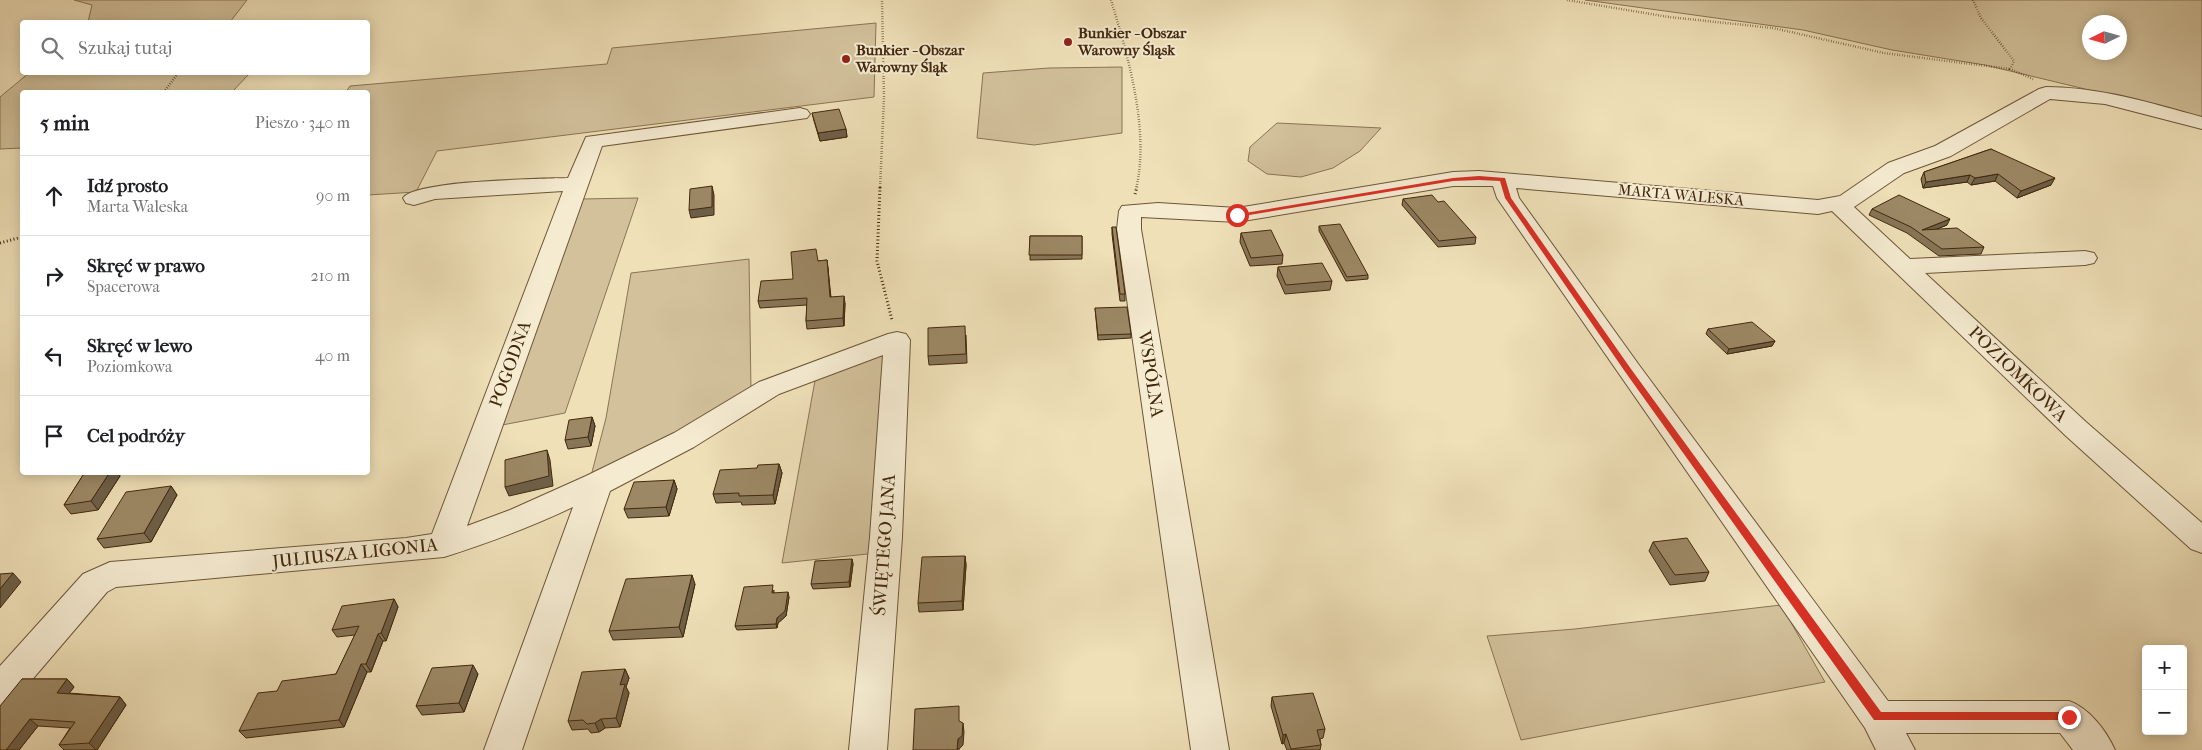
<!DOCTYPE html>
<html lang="pl">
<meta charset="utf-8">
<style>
body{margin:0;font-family:"IM FELL French Canon",serif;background:#f2f2f2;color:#202124}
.controls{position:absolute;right:15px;bottom:15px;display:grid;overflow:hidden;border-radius:5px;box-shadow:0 2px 12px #0003}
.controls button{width:45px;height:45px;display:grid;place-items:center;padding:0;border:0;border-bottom:1px solid #e0e0e0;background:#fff;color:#202124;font:25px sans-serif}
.compass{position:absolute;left:2082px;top:15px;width:45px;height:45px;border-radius:50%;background:#fff;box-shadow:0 2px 12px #0003;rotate:265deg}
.stop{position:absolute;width:15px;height:15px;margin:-11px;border:4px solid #d93025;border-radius:50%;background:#fff}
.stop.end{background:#d93025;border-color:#fff;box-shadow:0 1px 5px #0008}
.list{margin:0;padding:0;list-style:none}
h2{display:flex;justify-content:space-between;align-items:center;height:65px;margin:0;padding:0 20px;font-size:21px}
h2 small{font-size:16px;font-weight:400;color:#757577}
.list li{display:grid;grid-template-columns:32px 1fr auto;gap:15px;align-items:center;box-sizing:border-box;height:80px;padding:0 20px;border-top:1px solid #e0e0e0}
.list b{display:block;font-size:19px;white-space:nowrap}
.list p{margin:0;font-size:16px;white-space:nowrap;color:#757577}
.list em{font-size:16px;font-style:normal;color:#757577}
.icon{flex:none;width:28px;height:28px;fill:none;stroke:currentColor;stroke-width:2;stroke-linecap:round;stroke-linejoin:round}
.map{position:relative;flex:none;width:2202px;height:750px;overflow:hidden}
.search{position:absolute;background:#fff;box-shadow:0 2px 12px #0003;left:20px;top:20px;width:350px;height:55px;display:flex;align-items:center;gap:12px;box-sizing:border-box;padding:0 18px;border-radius:5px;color:#757577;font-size:19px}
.panel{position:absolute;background:#fff;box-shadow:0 2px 12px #0003;left:20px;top:90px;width:350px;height:385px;border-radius:5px}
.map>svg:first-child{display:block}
</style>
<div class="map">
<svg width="2202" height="750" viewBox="0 0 2202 750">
<rect width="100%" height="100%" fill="#efe0b8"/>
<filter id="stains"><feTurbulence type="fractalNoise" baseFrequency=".004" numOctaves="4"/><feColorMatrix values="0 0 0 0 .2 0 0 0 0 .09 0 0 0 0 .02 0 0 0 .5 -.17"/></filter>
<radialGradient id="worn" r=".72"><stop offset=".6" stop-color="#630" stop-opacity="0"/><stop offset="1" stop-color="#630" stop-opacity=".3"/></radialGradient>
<g fill="#d2c19b" stroke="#8a7454" fill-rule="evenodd">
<path d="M74,0h173l-17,22h-142l4,-17z"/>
<path d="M1585,0h617v117l-217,-52 -93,-15 -89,-20zM2090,22h30v30h-30z"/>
<path d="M876,23l-2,74 -437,54 -21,41 -48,3v-103h-22l4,-6 257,-22 5,-16z"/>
<path d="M1122,67v66l-88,12 -57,-7 6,-65 66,-5z"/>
<path d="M29,73v-1l221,1 -18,19h-210v56l-22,1v-52z"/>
<path d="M1277,123l104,5 -21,23 -27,17 -32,9 -34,-3 -19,-13 2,-14z"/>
<path d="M638,198l-73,215 -68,13 83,-227z"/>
<path d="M749,259l2,132 -67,43 -93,42 15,-58 25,-145z"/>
<path d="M886,349l-9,204 -95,10 34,-188z"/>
<path d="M1781,605l44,77 -304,58 -34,-104 88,-7z"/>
</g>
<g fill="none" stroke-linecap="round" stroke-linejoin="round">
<g stroke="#6d5637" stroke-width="2">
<g id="minor">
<path d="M2046,87c54,0 104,16 156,30v12l-97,-25 -55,-5 -99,57 -47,17 -50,34 56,52 175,-8 9,2 3,5 -3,5 -9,2 -160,8 161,149 116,101v30l-11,-4 -125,-113 -234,-225 -14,3 -302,-26 3,10 120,167 249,336h181c20,7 37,29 46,49h-42l-13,-17h-154l9,17h-39l-11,-22 -368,-530 -4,-12h-40l-216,36 -96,-5v12l88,521h-38l-74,-521 2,-18 3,-5 36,-3 79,5 216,-36 26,-1 339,29 22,-4 48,-33 47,-17 104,-57z"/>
<path d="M800,108l7,2 3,4 -3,4 -205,28 -135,380 43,-16 76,-34 88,-43 85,-51 129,-48 9,-2 9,2 4,6 -8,197 -15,213h-38l21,-213 13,-182 -104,39 -85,53 -84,44 -88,259h-38l89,-243c-42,20 -85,36 -129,50l-328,30 -9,5 -94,110 -13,4v-40l83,-92 27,-12 296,-24 26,-4 131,-343 -128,8 -21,6 -8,-2 -3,-5c12,-18 138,-19 165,-20l18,-41z"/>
</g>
</g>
<g stroke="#42280c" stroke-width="2.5" stroke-dasharray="0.5 2" stroke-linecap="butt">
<path d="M1111,0c17,56 39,131 25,189"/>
<path d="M1567,0l102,17 104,11 111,25 126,16"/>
<path d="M1973,0l8,18 33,43 -4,8 23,10"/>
<path d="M164,92l15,-20"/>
<path d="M880,189l4,-92 -2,-97"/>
</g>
<g stroke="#42280c" stroke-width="3" stroke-dasharray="1 2.5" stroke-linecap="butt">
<path d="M880,187l-3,74 15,59"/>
<path d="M1135,194l2,-7"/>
<path d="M0,243l22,-6"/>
</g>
<use href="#minor" fill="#f5ebd1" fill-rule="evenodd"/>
</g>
<g fill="#867557" stroke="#42280c">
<path d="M812,113l34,16 1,8 -27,4 -6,-20z"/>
<path d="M1991,149l60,36 -34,13 -22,-17 -24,4 -4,-3 -44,6 -2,-9 3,-7z"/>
<path d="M1403,199l35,3 38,35 -1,7 -37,3 -36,-42z"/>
<path d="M1872,209l75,16 -10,4 47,18 -3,7 -42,2 -32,-23 -38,-18z"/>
<path d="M1319,226l49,49v4l-22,2 -27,-50z"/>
<path d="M1112,227l13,67v7h-5l-8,-67z"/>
<path d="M1241,233l42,22 -1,9 -32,2 -10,-24z"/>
<path d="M1030,236h52v23l-52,1z"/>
<path d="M827,260l4,37 14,6 -1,23 -37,3 -1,-8 1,-16 -47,3 -2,-7 35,-22 25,-18z"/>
<path d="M1278,267l54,14 -2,9 -45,4 -8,-18z"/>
<path d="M1095,308l36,26v4l-33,2z"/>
<path d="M1708,329l67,12 -3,5 -45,8 -21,-20z"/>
<path d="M966,335l1,28 -38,2 -1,-9z"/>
<path d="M592,417l3,9 -4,20 -23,3 -3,-9z"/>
<path d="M779,464l3,9 -7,31 -33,1 -1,-3 -25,1 -3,-9 44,-26z"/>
<path d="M85,472h33l2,4 -22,34 -27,4 -7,-9z"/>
<path d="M674,480l3,9 -8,27 -41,2 -4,-9z"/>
<path d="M171,486l6,9 -26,47 -47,6 -7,-9z"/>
<path d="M1653,542l56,30 -4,9 -35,4 -21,-34z"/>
<path d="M965,556l1,9 -3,45 -44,2 -1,-9z"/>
<path d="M852,559l1,5 -3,23 -37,2 -2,-5z"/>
<path d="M695,584l-12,53 -70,3 -4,-9z"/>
<path d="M774,590v3l15,4 -3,19 -8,7 -1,5 -40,2 -2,-4z"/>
<path d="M394,599l4,8 -12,34h-3l-12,31h-4l-23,55 -98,11 -7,-7 38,-40 59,-17 19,-39 -18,2 -5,-7z"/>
<path d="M625,669l4,9 -3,9 3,6 -9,34 -15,1 -6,4 -8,1 -3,-4 -16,1 -4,-9z"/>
<path d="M478,674l-14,38 -42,3 -6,-9z"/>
<path d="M22,679h45l7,8 -5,6 51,4 6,8 -29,45h-33l-5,-5 11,-17 -32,-2 -19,24z"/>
<path d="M1272,697l53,32 -2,9 -3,1 1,6 -1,5h-33l-3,-7 -2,1 -11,-38z"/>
</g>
<g fill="#6d5f47" stroke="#42280c">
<path d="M846,129l1,8 -27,4 -2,-8z"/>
<path d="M1998,174l-3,7 -24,4 4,-7z"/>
<path d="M1970,175l-3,7 -44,6 3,-6z"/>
<path d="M2055,178l-4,7 -34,13 4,-7z"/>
<path d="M712,186l2,9v20l-23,3 -2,-8z"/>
<path d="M1950,219l-3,6 -25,10v-5z"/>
<path d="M827,260l1,8 3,36 -1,-7z"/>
<path d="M844,296l1,7 -1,23 -1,-8z"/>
<path d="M1775,341l-3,5 -45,8 2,-5z"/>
<path d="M592,417l3,9 -4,20 -3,-9z"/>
<path d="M547,450l3,10 3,26 -44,10 -4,-9z"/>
<path d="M779,464l3,9 -7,31 -2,-9z"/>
<path d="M110,472h8l2,4 -22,34 -7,-9z"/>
<path d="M674,480l3,9 -8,27 -3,-9z"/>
<path d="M171,486l6,9 -26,47 -7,-9z"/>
<path d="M965,556l1,9 -3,45 -1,-9z"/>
<path d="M852,559l1,5 -3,23 -1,-5z"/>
<path d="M13,573l8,9 -21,26v-19z"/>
<path d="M692,575l3,9 -12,53 -4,-10z"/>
<path d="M788,592l1,5 -3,19 -8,7 -1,5 -1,-4 1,-6z"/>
<path d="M394,599l4,8 -12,34 -5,-8z"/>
<path d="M378,634l5,7 -12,31 -5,-8z"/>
<path d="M361,664l6,8 -23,55 -5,-7z"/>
<path d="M473,665l5,9 -14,38 -5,-9z"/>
<path d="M625,669l4,9 -3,9 3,6 -9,34 -4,-9 4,-33z"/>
<path d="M67,679l7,8 -10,13 -7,-7z"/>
<path d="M120,697l6,8 -29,45h-1l-7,-7z"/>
<path d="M30,719l8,7 -19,24h-13z"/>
<path d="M601,719l4,9 -6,4 -4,-9z"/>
<path d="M963,723l1,9 -1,13 -4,4v1h-2l1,-11z"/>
<path d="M1286,734l-2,9 -2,1 1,-9z"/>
</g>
<g fill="#9c8865" stroke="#42280c">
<path d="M839,109l7,20 -28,4 -6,-20z"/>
<path d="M1991,149l64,29 -34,13 -23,-17 -23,4 -5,-3 -44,7 -2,-10z"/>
<path d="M712,186v21l-23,3 1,-21z"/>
<path d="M1432,195l6,7 6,-1 32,36 -37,4 -36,-42z"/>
<path d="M1899,195l51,24 -28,11 35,-2 27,19 -42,2 -31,-22 -39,-18z"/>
<path d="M1340,224l28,51 -21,2 -28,-51z"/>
<path d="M1112,227h4l9,67h-5z"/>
<path d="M1271,230l12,25 -32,3 -10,-25z"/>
<path d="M1030,236h52v19h-53z"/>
<path d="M816,249l2,12 9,-1 3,37 14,-1 -1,22 -37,3 1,-23 -49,3 3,-20 32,-2 -2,-27z"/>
<path d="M1322,263l10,18 -46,4 -8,-18z"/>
<path d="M1127,307l4,27 -33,1 -3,-27z"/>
<path d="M1752,322l23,19 -46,8 -21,-20z"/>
<path d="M965,326l1,28 -38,2v-28z"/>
<path d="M592,417l-4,20 -23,3 4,-20z"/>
<path d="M547,450l2,26 -44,11v-27z"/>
<path d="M779,464l-6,31 -34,1v-3l-26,1 7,-24 37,-2 1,-3z"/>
<path d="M85,472h25l-19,29 -27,4z"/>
<path d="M674,480l-8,27 -42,2 10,-27z"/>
<path d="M171,486l-27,47 -47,6 29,-47z"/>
<path d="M1687,538l22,34 -34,3 -22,-33z"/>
<path d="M965,556l-3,45 -44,2 4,-46z"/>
<path d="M852,559l-3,23 -38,2 4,-23z"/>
<path d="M13,573l-13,16v-15z"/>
<path d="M692,575l-13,52 -70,4 17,-52z"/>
<path d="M773,585l-1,8 16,-1 -3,19 -8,7 -1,6 -41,2 9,-39z"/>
<path d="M394,599l-13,34 -3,1 -12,30h-5l-22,56 -100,11 19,-38 19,-2 5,-10 54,-7 23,-48 -27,4 10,-24z"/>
<path d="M473,665l-14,38 -43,3 16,-38z"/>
<path d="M625,669l-5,16 5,-1 -9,34 -15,1 -6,4 -8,1 -4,-4 -15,1 14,-49z"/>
<path d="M22,679h45l-10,14 63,4 -31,46 -30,2 16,-23 -45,-3 -24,31h-6v-44z"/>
<path d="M1313,693l12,36 -8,1 4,15 -30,4 -5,-15 -3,1 -11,-38z"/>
<path d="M959,706v15l4,2 -1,13 -4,3 -1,11h-44l2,-41z"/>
</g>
<path fill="#d93025" d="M1479,176l26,2 6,20 120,171 250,343h188l6,5 -2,3h-199l-248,-347 -121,-175 -5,-17 -21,-1 -26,1 -216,36 -4,-2 220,-37z"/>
<g fill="#8f2418" stroke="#f5ebd1" stroke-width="2">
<circle cx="1068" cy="42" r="5"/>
<circle cx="846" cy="59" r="5"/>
</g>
<g text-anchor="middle" stroke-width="4" stroke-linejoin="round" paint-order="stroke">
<g font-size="15" font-weight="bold" fill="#42280c" stroke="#f5ebd1" text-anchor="start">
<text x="1078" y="38">Bunkier - Obszar<tspan x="1078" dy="17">Warowny Śląsk</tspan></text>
<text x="856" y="55">Bunkier - Obszar<tspan x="856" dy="17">Warowny Śląk</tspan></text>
</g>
<g font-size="15" fill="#42280c" stroke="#f5ebd1">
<text transform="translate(1681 195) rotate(5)" y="5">MARTA WALESKA</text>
</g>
<g font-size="18" fill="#42280c" stroke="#f5ebd1">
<text transform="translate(510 364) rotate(-70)" y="6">POGODNA</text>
<text transform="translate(1151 374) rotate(81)" y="6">WSPÓLNA</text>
<text transform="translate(2018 374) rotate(44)" y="6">POZIOMKOWA</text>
<text transform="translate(884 545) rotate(-86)" y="6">ŚWIĘTEGO JANA</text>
<text transform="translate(355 553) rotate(-6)" y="6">JULIUSZA LIGONIA</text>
</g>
</g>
<rect width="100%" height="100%" filter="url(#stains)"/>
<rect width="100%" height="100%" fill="url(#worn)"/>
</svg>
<div class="controls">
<button>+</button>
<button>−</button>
</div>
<svg class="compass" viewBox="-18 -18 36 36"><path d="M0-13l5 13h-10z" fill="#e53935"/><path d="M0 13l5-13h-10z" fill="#757577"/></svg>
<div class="stop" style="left:1237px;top:215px"></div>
<div class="stop end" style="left:2069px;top:717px"></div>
<div class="search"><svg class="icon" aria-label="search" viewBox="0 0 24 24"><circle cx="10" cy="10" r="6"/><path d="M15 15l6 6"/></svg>Szukaj tutaj</div>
<section class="panel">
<h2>5 min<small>Pieszo · 340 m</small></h2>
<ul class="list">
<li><svg class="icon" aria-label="ahead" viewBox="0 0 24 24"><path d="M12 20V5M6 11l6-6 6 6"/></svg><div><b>Idź prosto</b><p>Marta Waleska</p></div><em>90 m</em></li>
<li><svg class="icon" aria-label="right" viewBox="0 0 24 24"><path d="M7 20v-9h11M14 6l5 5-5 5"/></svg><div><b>Skręć w prawo</b><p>Spacerowa</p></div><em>210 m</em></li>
<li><svg class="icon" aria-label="left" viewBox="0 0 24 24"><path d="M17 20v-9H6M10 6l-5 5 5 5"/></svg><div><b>Skręć w lewo</b><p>Poziomkowa</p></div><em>40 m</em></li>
<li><svg class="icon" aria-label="arrive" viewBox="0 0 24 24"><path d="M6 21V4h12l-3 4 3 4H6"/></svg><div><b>Cel podróży</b></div></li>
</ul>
</section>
</div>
